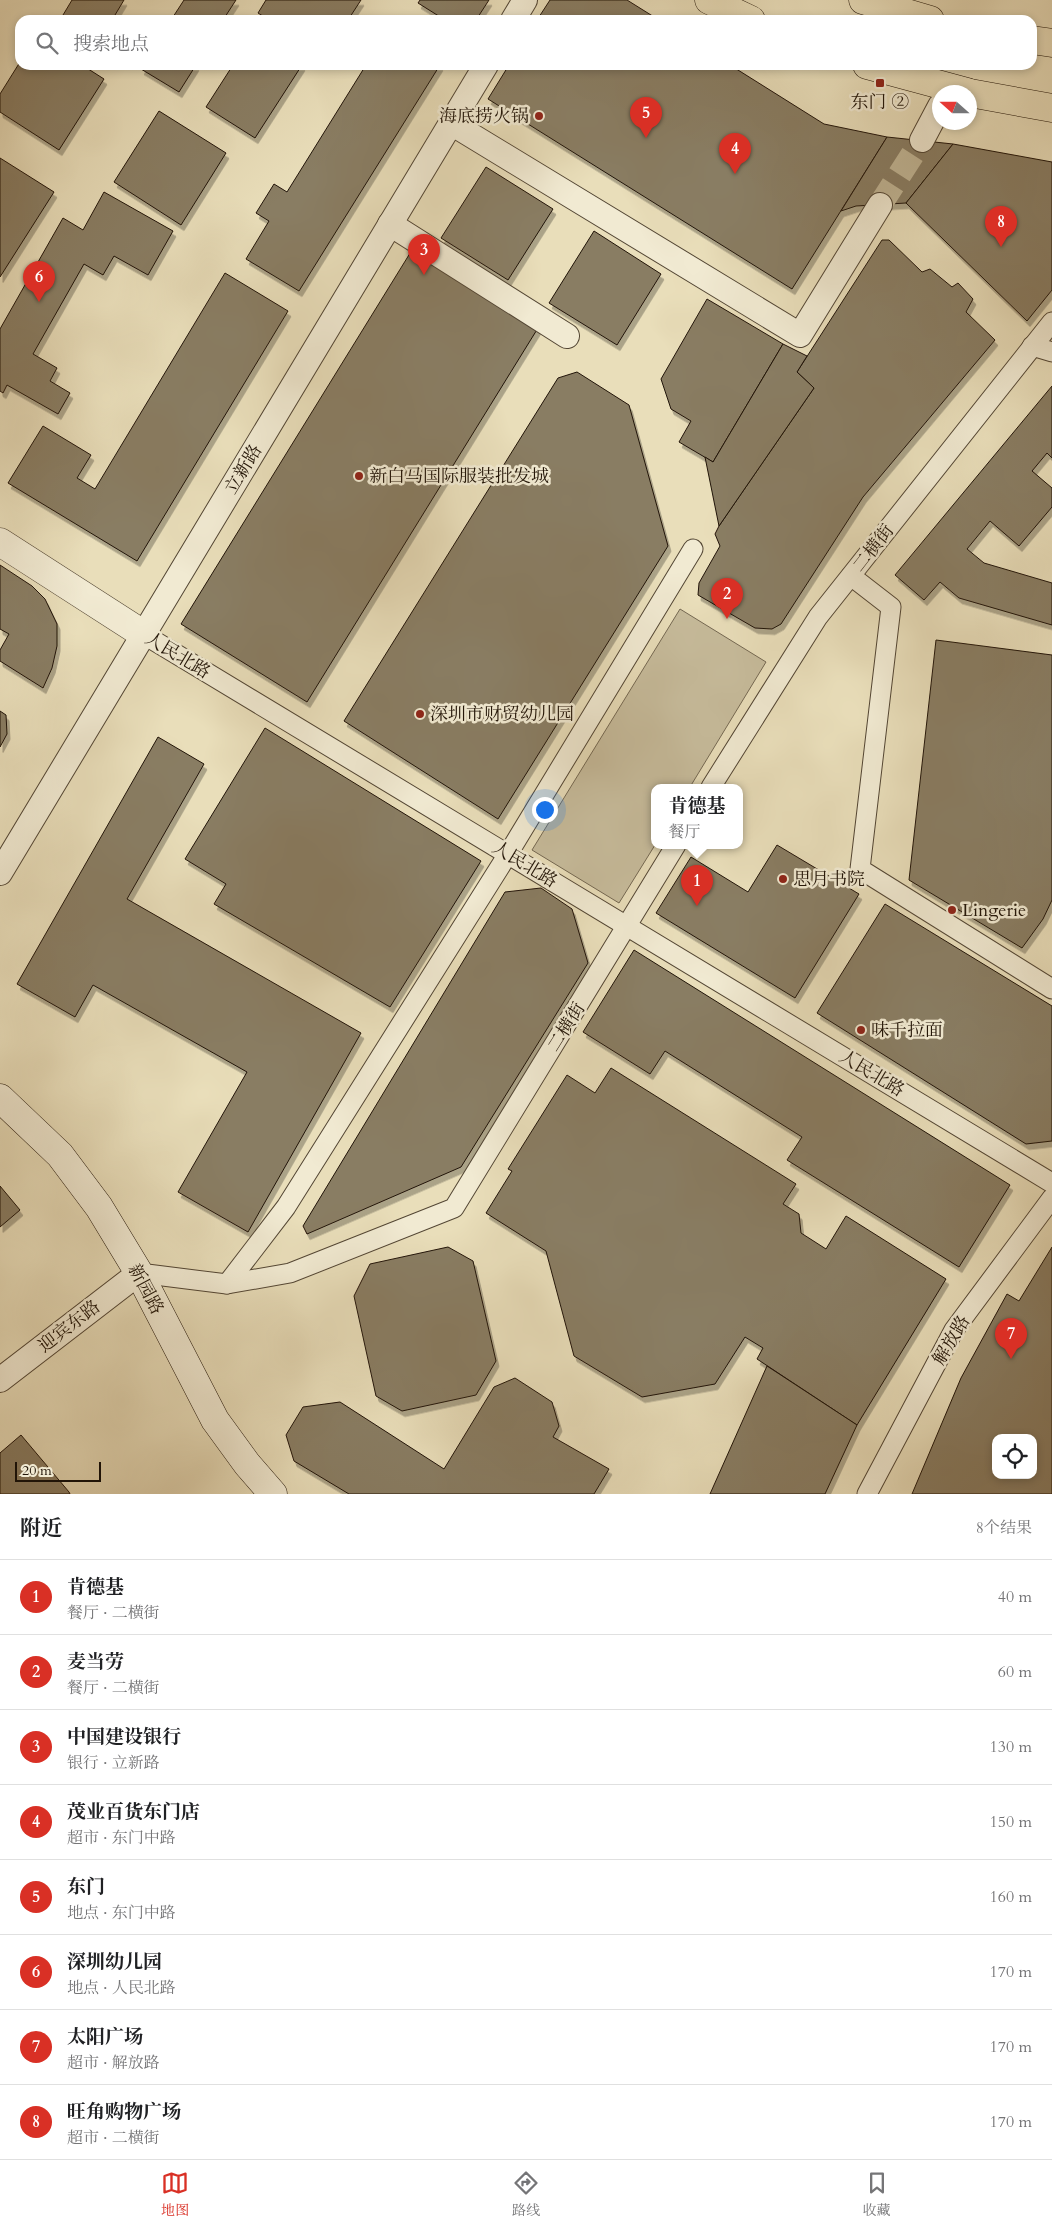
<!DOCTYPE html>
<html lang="zh">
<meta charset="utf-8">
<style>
body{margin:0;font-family:Cardo,"Noto Serif SC",serif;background:#f6f6f6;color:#202124}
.controls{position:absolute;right:15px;bottom:15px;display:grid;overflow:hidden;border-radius:10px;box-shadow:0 2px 8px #0003}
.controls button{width:45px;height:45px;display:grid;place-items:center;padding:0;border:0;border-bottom:1px solid #e0e0e0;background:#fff;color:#202124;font:25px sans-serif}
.compass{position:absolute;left:932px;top:85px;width:45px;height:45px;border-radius:50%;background:#fff;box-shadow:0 2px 8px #0003;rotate:291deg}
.scale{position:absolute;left:15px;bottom:12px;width:86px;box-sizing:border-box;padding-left:5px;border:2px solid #211407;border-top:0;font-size:14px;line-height:18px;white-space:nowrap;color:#211407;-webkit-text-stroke:4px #f1ead2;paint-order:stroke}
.you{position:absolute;left:544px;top:809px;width:18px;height:18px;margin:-12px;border:4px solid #fff;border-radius:50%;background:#1a73e8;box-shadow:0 0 0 8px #1a73e833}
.badge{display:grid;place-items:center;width:32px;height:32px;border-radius:50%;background:#d93025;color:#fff;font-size:16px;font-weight:700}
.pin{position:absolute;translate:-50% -41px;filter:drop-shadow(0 1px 2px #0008)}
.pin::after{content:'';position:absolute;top:26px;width:18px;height:15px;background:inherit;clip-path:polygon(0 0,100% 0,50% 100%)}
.popup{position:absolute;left:651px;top:784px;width:92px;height:65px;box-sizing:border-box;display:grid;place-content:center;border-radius:10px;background:#fff;filter:drop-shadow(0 1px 4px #0005);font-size:16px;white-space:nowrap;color:#757577}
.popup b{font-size:19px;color:#202124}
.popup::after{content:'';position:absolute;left:50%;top:100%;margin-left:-10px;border:10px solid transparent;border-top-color:#fff}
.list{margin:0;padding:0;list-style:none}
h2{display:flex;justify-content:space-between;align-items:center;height:65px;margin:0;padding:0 20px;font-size:21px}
h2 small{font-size:16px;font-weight:400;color:#757577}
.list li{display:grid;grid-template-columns:32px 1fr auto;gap:15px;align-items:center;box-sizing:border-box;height:75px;padding:0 20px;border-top:1px solid #e0e0e0}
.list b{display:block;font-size:19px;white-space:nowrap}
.list p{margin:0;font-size:16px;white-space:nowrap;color:#757577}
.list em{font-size:16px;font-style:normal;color:#757577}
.icon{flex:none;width:28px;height:28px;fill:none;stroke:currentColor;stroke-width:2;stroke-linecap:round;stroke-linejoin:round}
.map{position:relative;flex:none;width:1052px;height:1494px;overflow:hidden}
.search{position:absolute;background:#fff;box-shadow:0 2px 8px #0003;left:15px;right:15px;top:15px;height:55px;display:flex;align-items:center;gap:12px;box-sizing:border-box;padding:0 18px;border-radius:15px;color:#757577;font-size:19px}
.sheet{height:665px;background:#fff}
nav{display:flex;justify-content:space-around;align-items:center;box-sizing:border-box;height:70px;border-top:1px solid #e0e0e0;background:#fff;font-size:14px;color:#757577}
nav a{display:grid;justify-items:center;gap:2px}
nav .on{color:#d93025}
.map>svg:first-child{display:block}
</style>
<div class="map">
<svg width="1052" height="1494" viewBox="0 0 1052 1494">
<defs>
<filter id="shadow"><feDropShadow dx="3" dy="5.5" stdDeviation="0" flood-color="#0004"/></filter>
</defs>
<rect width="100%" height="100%" fill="#e9deba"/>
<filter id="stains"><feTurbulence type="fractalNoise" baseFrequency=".004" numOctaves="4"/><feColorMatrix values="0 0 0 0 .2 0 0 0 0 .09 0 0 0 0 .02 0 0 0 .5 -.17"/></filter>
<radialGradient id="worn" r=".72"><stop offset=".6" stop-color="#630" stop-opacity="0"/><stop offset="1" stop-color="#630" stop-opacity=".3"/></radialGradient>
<path fill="#c7bc9c" stroke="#746852" d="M680,609l86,53 -76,125h-36l1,58 -36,58 -87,-53z"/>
<g fill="#897d64" stroke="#211407" fill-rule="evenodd" filter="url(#shadow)">
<path d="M72,0h52l-12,20h-52z"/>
<path d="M184,0h52l-13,20h-52z"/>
<path d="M266,0h95l-13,20h-79l-11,-7z"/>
<path d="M420,0h69l-13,20h-31l-27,-17z"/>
<path d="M550,0h77l32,20h-122z"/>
<path d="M20,62v3h62l22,14 -45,71 -59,-38v-18z"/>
<path d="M144,65h52l-17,27 -38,-23z"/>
<path d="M233,65h69l-47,73 -49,-31z"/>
<path d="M366,65h74l-141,226 -53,-32 23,-38 -13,-8 18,-29 13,8z"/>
<path d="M509,65h221l94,59 63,13 -95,152 -304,-190z"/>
<path d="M159,111l67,42 -45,72 -67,-43z"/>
<path d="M887,137l66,7 -47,59 -50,3 -15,5z"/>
<path d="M953,144l99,18v128l-25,31 -121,-118z"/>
<path d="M0,158l54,34 -54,85z"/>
<path d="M486,167l67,42 -45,71 -67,-42z"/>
<path d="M104,192l69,39 -25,44 -34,-19 -11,19 -19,-11 -51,90 24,14 -7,13 20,12 -12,21 -51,-29 -4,8 -3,-2v-62l63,-111 20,12z"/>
<path d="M594,231l67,43 -44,71 -68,-42z"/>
<path d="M882,240h7l33,32 8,-3 22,18 6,-4 15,16 -7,13 29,28 -132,157 -82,127 -9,5 -17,-1 -57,-33 1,-12 21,-37 -5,-12 4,-8 95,-138 -17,-16z"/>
<path d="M412,250l126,78 -231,374 -126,-78z"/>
<path d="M225,273l63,38 -151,250 -129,-78 35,-57 48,29 -14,23 18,11z"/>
<path d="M707,299l76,45 -70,118 -34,-20 12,-21 -20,-12 -10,-30z"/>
<path d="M783,344l24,12 -10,16 17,16 -95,138 -14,-69 8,5z"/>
<path d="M577,372l52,33 39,141 -170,273 -154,-98 214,-343z"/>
<path d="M1052,386v72l-5,-5 -15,18 20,17v19l-33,39 -29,-25 -23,28 17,14 68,20v42l-93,-27 -19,-16 -16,18 -29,-25z"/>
<path d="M0,565l32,21 13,13 12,25v22l-5,22 -9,20 -43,-27v-11l9,-16 -9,-5z"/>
<path d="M936,640l116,15v245l-9,19 -21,29 -113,-68z"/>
<path d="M0,711l6,4 1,19 -7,13z"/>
<path d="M265,728l216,133 -91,146 -176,-103 12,-20 -41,-25z"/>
<path d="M158,737l46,27 -77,135 234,134 -113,199 -70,-40 69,-120 -154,-87 -18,32 -58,-33z"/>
<path d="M777,845l82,49 -64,104 -139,-85 35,-56 57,35z"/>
<path d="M541,888l31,21 16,54 -127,204 -154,67 -4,-8 202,-334z"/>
<path d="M885,904l167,102v135l-26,3 -209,-131z"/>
<path d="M634,950l376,235 -51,82 -172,-107 15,-23 -137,-86 -15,23 -67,-42z"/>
<path d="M611,1068l185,116 -13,20 16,10 2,19 25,16 20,-33 100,63 -89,146 -100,-66 6,-11 -18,-11 -30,47 -73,13 -68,-41 -28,-105 -60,-38 26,-42 -4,-2 59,-94 28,18z"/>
<path d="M0,1186l20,24 -20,17z"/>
<path d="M448,1247l25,14 23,100 -20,34 -74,16 -26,-15 -22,-100 16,-32z"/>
<path d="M1052,1247v247h-140l49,-116 46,-84 12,7zM996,1438h37v37h-37z"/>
<path d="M767,1366l90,59 -32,69h-115z"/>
<path d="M515,1378l37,24 7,24 -6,11 56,32 -15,25h-245l-55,-33 -8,-26 17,-28 37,-5 104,67 50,-82z"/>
<path d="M21,1435l48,57 1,2h-70v-41z"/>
</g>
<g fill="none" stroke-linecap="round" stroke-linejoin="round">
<path stroke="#c1b696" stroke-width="24" stroke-dasharray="24 12" stroke-linecap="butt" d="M880,205l42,-65"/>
<g stroke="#534634" stroke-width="21">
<g id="pedestrian">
<path d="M1032,346l20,6"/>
<path d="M851,576l40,31 -31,262 192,120"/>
<path d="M143,634l909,549"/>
<path d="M711,787l107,-170 234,-295"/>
<path d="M139,1273l88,11 63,-11 164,-65 222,-363"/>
<path d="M227,1284l59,-77 222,-353 185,-305"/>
<path d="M867,1494l87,-164 98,-132"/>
</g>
</g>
<g stroke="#534634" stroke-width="26">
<g id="minor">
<path d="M513,20l12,-20"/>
<path d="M451,123l349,212 80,-130"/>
<path d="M922,140l18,-34"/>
<path d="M390,224l177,112"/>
<path d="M0,873l486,-808"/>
<path d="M0,1380l139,-107"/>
</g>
</g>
<g stroke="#534634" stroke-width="29">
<path id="tertiary" d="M0,542l143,92"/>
</g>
<g stroke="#211407" stroke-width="29">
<path id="secondary" d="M0,1098l60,57 39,52 40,66 76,147 32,44 26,30"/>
</g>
<g stroke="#211407" stroke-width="29">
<g id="primary">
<path d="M709,0l42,20"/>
<path d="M863,0l67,20"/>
<path d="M1032,40l20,3"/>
<path d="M867,65l100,27"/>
<path d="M970,93l82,15"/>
</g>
</g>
<use href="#pedestrian" stroke="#f1ead2" stroke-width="19"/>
<use href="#minor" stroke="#f1ead2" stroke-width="24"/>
<use href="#tertiary" stroke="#f1ead2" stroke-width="28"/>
<use href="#secondary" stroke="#f1ead2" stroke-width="28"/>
<use href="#primary" stroke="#e9deba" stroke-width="28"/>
</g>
<g fill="#8f2418" stroke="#f1ead2" stroke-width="2">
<rect x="875" y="78" width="10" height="10" rx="2.5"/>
<circle cx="539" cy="116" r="5"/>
<circle cx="359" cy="476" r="5"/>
<circle cx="420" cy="714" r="5"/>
<circle cx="783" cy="879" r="5"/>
<circle cx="952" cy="910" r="5"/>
<circle cx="861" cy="1030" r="5"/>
</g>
<g text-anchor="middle" stroke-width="5" stroke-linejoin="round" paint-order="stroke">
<g font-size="18" fill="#211407" stroke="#f1ead2" text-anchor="start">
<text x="880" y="108" text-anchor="middle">东门 ②</text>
<text x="529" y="122" text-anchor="end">海底捞火锅</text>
<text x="369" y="482">新白马国际服装批发城</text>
<text x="430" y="720">深圳市财贸幼儿园</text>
<text x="793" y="885">思月书院</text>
<text x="962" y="916">Lingerie</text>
<text x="871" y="1036">味千拉面</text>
</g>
<g font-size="18" fill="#211407" stroke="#f1ead2">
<text transform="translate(243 469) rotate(-59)" y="6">立新路</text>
<text transform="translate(873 548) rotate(-52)" y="6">二横街</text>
<text transform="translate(178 655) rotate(31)" y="6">人民北路</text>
<text transform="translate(525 864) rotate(31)" y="6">人民北路</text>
<text transform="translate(566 1027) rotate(-58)" y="6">二横街</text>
<text transform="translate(872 1073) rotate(31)" y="6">人民北路</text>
<text transform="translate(146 1289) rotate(62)" y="6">新园路</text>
<text transform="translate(69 1326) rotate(-38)" y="6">迎宾东路</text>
<text transform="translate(951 1340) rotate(-59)" y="6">解放路</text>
</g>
</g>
<rect width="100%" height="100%" filter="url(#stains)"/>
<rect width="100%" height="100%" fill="url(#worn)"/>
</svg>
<div class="controls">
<button><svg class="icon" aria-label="locate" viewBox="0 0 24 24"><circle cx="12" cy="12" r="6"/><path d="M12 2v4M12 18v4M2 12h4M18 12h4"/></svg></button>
</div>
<svg class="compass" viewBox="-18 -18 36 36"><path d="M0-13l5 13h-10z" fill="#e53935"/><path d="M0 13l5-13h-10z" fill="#757577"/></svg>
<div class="scale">20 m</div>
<div class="you"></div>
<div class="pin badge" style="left:697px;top:906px">1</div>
<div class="popup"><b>肯德基</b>餐厅</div>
<div class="pin badge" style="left:727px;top:619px">2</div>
<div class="pin badge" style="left:424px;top:275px">3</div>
<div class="pin badge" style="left:735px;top:174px">4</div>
<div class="pin badge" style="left:646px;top:138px">5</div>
<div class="pin badge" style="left:39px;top:302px">6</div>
<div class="pin badge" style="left:1011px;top:1359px">7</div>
<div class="pin badge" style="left:1001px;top:247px">8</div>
<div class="search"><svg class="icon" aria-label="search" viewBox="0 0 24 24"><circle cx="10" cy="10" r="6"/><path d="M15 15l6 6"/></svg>搜索地点</div>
</div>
<section class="sheet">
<h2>附近<small>8个结果</small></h2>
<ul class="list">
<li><span class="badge">1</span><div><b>肯德基</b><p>餐厅 · 二横街</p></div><em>40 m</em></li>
<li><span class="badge">2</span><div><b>麦当劳</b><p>餐厅 · 二横街</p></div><em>60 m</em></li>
<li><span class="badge">3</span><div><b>中国建设银行</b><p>银行 · 立新路</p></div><em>130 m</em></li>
<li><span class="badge">4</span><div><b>茂业百货东门店</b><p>超市 · 东门中路</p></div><em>150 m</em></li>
<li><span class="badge">5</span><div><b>东门</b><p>地点 · 东门中路</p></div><em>160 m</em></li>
<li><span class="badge">6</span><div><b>深圳幼儿园</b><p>地点 · 人民北路</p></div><em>170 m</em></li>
<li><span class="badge">7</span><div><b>太阳广场</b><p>超市 · 解放路</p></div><em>170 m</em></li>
<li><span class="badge">8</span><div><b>旺角购物广场</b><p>超市 · 二横街</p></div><em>170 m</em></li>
</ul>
</section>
<nav>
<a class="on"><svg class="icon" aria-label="map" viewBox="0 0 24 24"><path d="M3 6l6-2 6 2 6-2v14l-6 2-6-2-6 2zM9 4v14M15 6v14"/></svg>地图</a>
<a><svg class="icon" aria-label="directions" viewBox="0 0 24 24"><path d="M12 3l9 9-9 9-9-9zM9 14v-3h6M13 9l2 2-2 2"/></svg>路线</a>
<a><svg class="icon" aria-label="saved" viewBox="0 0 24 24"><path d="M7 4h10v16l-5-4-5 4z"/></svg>收藏</a>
</nav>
